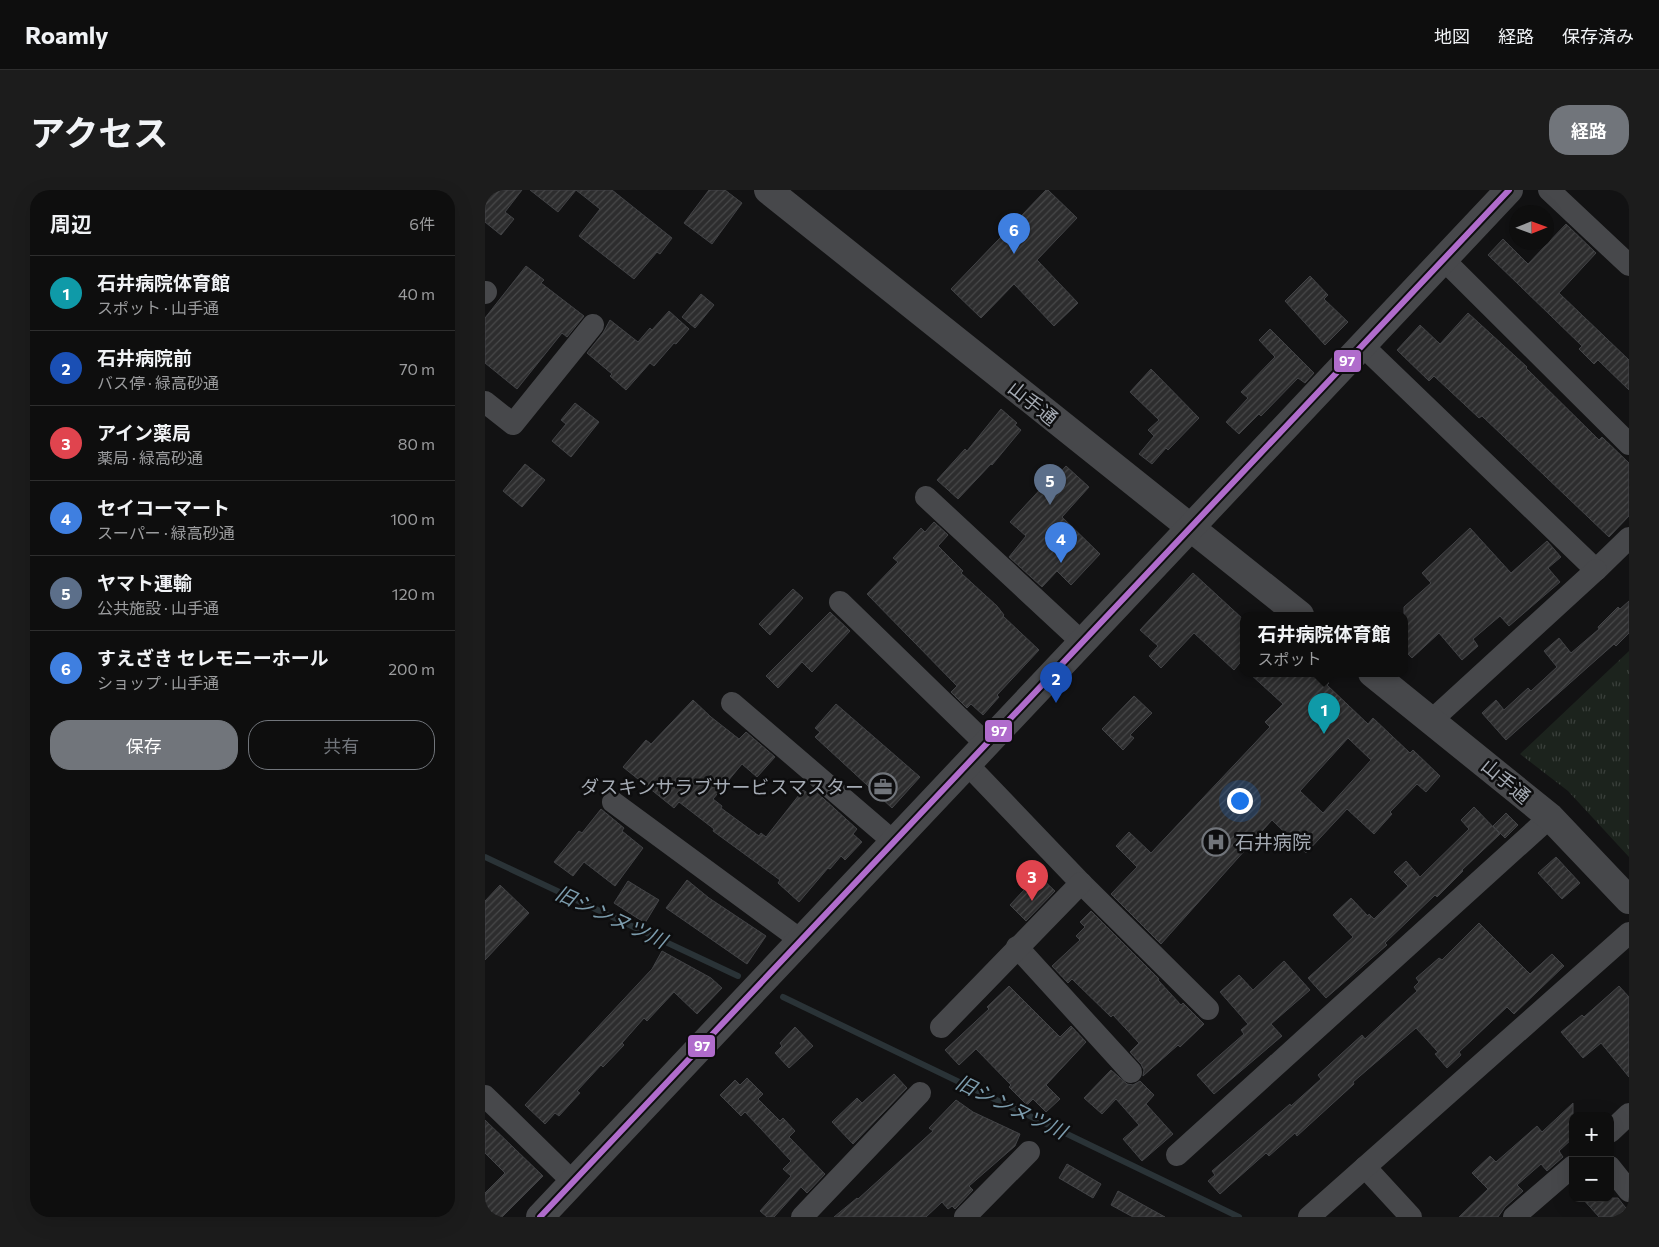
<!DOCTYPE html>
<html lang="ja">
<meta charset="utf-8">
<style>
body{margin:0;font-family:Commissioner,"Noto Sans JP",sans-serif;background:#1c1c1c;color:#f1f3f6}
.controls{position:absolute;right:15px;bottom:15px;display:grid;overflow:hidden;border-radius:10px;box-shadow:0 5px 20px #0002}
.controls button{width:45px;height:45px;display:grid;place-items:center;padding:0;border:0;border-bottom:1px solid #2e2e2e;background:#0e0e0e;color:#f1f3f6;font:25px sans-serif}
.compass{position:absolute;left:1024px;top:15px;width:45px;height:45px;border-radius:50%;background:#0e0e0e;box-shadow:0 5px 20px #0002;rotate:89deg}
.you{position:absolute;left:754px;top:610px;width:18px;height:18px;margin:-12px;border:4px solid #fff;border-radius:50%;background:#1a73e8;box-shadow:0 0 0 8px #1a73e833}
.badge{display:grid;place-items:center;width:32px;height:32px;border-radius:50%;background:#71757b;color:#fff;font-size:16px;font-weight:700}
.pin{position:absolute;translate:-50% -41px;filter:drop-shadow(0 1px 2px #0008)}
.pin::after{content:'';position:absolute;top:26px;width:18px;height:15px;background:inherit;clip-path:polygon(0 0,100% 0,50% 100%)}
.popup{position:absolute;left:755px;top:422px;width:168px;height:65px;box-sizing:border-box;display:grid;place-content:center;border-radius:10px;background:#0e0e0e;filter:drop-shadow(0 1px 4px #0005);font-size:16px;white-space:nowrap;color:#9b9c9e}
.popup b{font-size:19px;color:#f1f3f6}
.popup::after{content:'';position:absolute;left:50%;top:100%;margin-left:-10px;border:10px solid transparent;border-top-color:#0e0e0e}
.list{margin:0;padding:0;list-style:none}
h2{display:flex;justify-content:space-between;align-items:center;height:65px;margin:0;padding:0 20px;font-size:21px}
h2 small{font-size:16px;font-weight:400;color:#9b9c9e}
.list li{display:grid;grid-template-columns:32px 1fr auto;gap:15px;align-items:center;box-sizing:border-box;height:75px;padding:0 20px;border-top:1px solid #2e2e2e}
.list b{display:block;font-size:19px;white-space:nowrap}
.list p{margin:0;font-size:16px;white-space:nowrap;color:#9b9c9e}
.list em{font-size:16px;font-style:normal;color:#9b9c9e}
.actions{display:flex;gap:10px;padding:15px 20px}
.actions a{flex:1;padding:11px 0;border:1px solid #71757b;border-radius:20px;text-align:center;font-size:18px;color:#71757b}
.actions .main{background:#71757b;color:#fff}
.map{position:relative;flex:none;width:1144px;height:1027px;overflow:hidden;border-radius:20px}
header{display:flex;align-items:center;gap:30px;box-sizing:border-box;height:70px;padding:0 25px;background:#0e0e0e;border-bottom:1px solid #2e2e2e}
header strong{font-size:24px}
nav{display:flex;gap:28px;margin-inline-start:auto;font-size:18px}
.intro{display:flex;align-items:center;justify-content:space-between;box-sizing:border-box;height:120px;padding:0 30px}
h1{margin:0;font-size:35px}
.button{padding:12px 22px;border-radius:20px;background:#71757b;color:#fff;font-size:18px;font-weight:700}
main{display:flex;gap:30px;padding:0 30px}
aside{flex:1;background:#0e0e0e;border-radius:20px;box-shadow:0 5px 20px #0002}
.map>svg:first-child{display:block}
</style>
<header>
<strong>Roamly</strong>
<nav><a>地図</a><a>経路</a><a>保存済み</a></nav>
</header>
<div class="intro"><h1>アクセス</h1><a class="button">経路</a></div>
<main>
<aside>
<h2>周辺<small>6件</small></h2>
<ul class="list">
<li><span class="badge" style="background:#0f9aa8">1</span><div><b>石井病院体育館</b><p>スポット · 山手通</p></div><em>40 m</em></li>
<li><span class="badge" style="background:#1a4fb4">2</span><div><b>石井病院前</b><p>バス停 · 緑高砂通</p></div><em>70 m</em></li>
<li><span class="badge" style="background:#e0444e">3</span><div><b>アイン薬局</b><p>薬局 · 緑高砂通</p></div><em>80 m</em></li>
<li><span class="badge" style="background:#3f7fe0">4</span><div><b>セイコーマート</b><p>スーパー · 緑高砂通</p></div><em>100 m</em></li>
<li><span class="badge" style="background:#5c6f8a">5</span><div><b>ヤマト運輸</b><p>公共施設 · 山手通</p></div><em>120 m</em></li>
<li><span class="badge" style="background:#3f7fe0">6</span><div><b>すえざき セレモニーホール</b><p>ショップ · 山手通</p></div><em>200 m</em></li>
</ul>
<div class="actions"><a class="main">保存</a><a>共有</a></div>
</aside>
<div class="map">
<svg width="1144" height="1027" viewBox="0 0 1144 1027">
<defs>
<pattern id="grass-tufts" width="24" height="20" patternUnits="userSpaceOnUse" patternTransform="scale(1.25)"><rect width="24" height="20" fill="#1c231d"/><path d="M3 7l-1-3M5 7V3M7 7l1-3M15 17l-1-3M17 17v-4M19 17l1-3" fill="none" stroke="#3a403b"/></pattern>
<pattern id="building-hatch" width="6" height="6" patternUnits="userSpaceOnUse" patternTransform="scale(1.25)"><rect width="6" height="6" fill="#2d2d2e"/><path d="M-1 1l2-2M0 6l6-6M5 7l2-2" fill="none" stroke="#48494a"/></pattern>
</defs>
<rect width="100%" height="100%" fill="#121213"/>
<path fill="url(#grass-tufts)" d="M1144,461v206l-61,-66 -48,-37z"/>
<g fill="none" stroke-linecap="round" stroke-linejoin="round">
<g stroke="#2a3337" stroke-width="6">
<path d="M0,667l253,119"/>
<path d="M298,807l456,220"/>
</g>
</g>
<g fill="url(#building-hatch)" stroke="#424346" fill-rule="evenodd">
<path d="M0,0h37l-17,22 9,7 -13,16 -16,-13z"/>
<path d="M45,0h82l60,48 -12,16 -3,-2 -23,27 -55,-43 21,-27 -24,-19 -18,22z"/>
<path d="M224,0h16l17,13 -30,41 -28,-21z"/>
<path d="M561,0h2l29,28 -40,42 41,43 -24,23 -40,-42 -33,34 -30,-29z"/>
<path d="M1081,34l30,29 -37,40 70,67v30l-31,-30 -4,4 -15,-15 3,-3 -94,-91 15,-16 25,25z"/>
<path d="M41,76l18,14 -3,3 43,33 -17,21 -5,-4 -45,56 -32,-26v-45z"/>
<path d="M825,86l18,19 -4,4 24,23 -23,23 -40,-44z"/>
<path d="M216,104l13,11 -19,23 -13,-11z"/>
<path d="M184,121l20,18 -13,15 -2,-1 -20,23 -4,-3 -24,27 -16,-14 2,-2 -25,-21 16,-20 7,-13 28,22 12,-14 2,2z"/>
<path d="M983,123l59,54 -1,1 73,72 3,-3 27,26v53l-20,21 -127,-121 -3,2 -45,-42 -5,5 -32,-31 23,-25 20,19z"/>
<path d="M785,139l44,44 -9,10 -7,-5 -37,38 -2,-2 -20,20 -13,-12 22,-24 -7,-6 34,-35 -16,-17z"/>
<path d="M666,179l48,49 -31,32 -2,-2 -14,16 -13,-10 15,-18 -6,-6 11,-10 -29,-28z"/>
<path d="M90,213l24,19 -28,35 -19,-16 14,-17 -5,-4z"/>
<path d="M516,219l16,14 -2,2 6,5 -29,35 -1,-1 -33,35 -21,-19 28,-31 2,2z"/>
<path d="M40,274l20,16 -23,27 -19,-16z"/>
<path d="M581,276l23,21 -27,30 38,37 -29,31 -14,-14 -15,16 -33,-30 17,-21 -16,-14 36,-39 3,2z"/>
<path d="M449,332l14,13 -10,11 25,25 -2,2 36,33 7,9 -1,1 36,34 -42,45 2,2 -16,18 -12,-11 -4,4 -16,-16 6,-6 -90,-92 31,-32 -5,-4 28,-30 4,4z"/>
<path d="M985,338l41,45 36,-32 14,16 -13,11 12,14 -51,44 -9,-10 -27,23 5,7 -16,14 -23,-27 -27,25 -8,-8v-43l27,-24 -9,-10z"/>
<path d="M708,383l51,47v38l-10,12 -40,-37 -33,35 -12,-12 9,-10 -18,-16z"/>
<path d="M308,399l10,9 -33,37 -11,-11z"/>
<path d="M1144,411v32l-13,13 -2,-2 -26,23 -82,73 -24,-27 14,-13 8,10 24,-22 3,3 26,-24 -13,-16 15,-13 12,15 28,-24 -1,-2 20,-20 2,2z"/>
<path d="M345,422l20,19 -38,41 -10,-10 -24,26 -12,-12z"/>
<path d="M764,483h69l11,10 -2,2 41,39 5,-6 37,35 3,-3 27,26 -14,16 -9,-8 -27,28 2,2 -18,20 -27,-25 -41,44 -34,-33 -111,124 -50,-50 26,-27 -21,-21 13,-14 22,21 119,-126 -5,-5 18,-18zM863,548l23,22 -48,53 -23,-22z"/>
<path d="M649,506l18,17 -22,22 4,3 -11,12 -21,-21z"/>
<path d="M208,510l18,17 28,22 7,-7 29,25 -18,20 -15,-13 -29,35 9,7 -1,2 38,28 2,-3 5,4 37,-47 6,4 4,-5 44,40 -4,5 9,8 -17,18 -4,-4 -11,13 -2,-1 -29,34 -21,-19 2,-3 -67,-49 1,-2 -35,-27 -5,6 -51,-41 23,-27 5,4z"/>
<path d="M351,514l84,73 -28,31 -77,-71 5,-5 -5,-4z"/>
<path d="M989,617l26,27 -38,36 1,1 -26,26 -2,-2 -50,48 2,2 -61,53 -18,-20 45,-41 -20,-22 18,-17 17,18 1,-2 5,5 34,-33 -14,-14 12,-11 14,16 49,-48 -8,-9z"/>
<path d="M116,619l23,19 -2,3 21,17 -28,38 -31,-24 -11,14 -19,-14 25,-31 3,2z"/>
<path d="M1021,623l12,12 -13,13 -12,-12z"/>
<path d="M1071,667l24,26 -18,16 -24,-26z"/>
<path d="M553,685l17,16 -29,30 -16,-16z"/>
<path d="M202,690l22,18 57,38 -19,28 -81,-56z"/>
<path d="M143,691l31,19 -14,23 -31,-20z"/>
<path d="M15,695l29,28 -44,47v-59z"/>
<path d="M606,721l68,68 -1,1 23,25 2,-2 21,21 -24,23 -2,-2 -35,31 1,-6 -3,-6 -11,-12 9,-9 -26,-28 -2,2 -39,-38 -4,4 -16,-17 28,-26 -4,-4 9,-9 -5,-5z"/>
<path d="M994,733l51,51 22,-20 12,12 -50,48 -7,-7 -48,45 2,3 -14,13 -12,-14 3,-2 -22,-24 -63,54 1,2 -57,52 -2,-3 -26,23 -3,-3 -46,41 -12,-13 7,-6 -3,-4 78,-67 1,2 30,-27 -3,-4 44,-40 3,4 52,-48 -3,-4 5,-5 -3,-4 23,-20 3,2z"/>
<path d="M177,761l49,27 11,10 -25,26 -23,-22 -27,29 -3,-3 -22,25 2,2 -21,22 -2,-2 -24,26 3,2 -21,23 -4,-3 -10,11 -20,-19 127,-136z"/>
<path d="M799,771l26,29 -39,34 11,12 -68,58 -17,-19 47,-41 -3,-4 7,-6 -28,-32 19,-17 14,15z"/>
<path d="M524,796l51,51 11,-11 15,16 -40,43 14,14 -14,13 -13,-13 -6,6 -18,-18 2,-2 -35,-36 -17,16 -14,-15 44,-41 -2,-2z"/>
<path d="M1134,796l10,11v80l-28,-34 -18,15 -22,-26 21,-17 2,2z"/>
<path d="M310,837l18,19 -24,22 -14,-15 7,-7 -2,-3z"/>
<path d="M626,880l16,14 6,1 7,-4 14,14 -8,9 27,30 -31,27 -19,-22 16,-14 -23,-26 -14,15 -18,-16z"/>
<path d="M409,884l13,14 -54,56 -21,-22 25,-24 5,5z"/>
<path d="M262,888l16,16 -5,5 22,22 3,-3 12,13 -6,6 36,37 -18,19 -6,-6 -27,30h-7l-7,-6 31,-35 -8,-7 8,-8 -46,-49 -4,4 -21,-21 15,-15 5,5z"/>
<path d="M471,910l17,12 47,22 -5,12 -46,40 4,4 -18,19 -3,-3 -4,3 -6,-7 -16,15h-92l23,-19 1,1 75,-68 -4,-3z"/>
<path d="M1088,913v35l-14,13 4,6 -16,14 -6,-7 -24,21 6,6 -18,16 -7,10h-39l29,-28 -16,-16 18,-17 6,6 41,-36 5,6z"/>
<path d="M0,930l58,56 -41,41h-17v-24l20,-20 -20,-20z"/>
<path d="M582,974l34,20 -8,14 -34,-20z"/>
<path d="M633,1001l47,26h-32l-22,-12z"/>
<path d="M1097,1008h36l11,14v5h-30z"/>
</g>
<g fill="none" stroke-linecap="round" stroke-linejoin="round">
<g stroke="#47484b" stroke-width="22">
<path d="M1064,0l80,75"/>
<path d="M959,70l185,184"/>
<path d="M0,103l1,-1"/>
<path d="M877,155l234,225 33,-32"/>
<path d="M0,212l28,22 80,-99"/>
<path d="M441,307l157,146"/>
<path d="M355,412l147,143"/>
<path d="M247,513l162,139"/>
<path d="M947,530l164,-150"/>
<path d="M483,575l113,118 127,126"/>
<path d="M128,612l189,139"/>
<path d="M532,757l114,125"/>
<path d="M456,837l140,-144"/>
<path d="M0,906l88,86"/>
<path d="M1125,942l19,-18"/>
<path d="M692,965l373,-338"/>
<path d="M880,977l46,50"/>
<path d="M1125,977l19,24"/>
<path d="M317,1027l118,-124"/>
<path d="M480,1027l64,-65"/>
<path d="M824,1027l320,-284"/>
<path d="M1029,1027l59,-51"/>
</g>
<g stroke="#47484b" stroke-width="28">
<path d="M283,0l532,425"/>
<path d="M887,483l178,144 79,83"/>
<path d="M55,1027l969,-1027"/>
</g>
<g stroke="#0d0d0e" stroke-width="10">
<path id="bus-1" d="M55,1027l969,-1027"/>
</g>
<use href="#bus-1" stroke="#b06ccc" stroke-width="6"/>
</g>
<defs>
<g id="office-ring" transform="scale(1.4375)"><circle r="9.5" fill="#0d0d0e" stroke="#71757b" stroke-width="1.5"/><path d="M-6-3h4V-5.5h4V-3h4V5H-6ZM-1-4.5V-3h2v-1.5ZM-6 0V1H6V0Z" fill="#71757b"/></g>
<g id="hospital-ring" transform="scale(1.4375)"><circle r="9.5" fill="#0d0d0e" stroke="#71757b" stroke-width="1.5"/><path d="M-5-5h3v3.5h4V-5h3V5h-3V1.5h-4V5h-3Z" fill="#71757b"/></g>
</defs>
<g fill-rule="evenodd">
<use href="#office-ring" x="398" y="597"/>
<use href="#hospital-ring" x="731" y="652"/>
</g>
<g text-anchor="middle" stroke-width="5" stroke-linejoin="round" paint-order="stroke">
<g font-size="19" fill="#a4aab3" stroke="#0d0d0e">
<text transform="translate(548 213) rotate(39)" y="7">山手通</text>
<text transform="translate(1021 591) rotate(40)" y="7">山手通</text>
</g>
<g font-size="19" fill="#a4aab3" stroke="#0d0d0e" text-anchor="end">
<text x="379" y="604">ダスキンサラブサービスマスター</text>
<text x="750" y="659" text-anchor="start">石井病院</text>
</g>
<g font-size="20" font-style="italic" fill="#7c9cad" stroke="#0d0d0e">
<text transform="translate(126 727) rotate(25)" y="7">旧シンヌツ川</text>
<text transform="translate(526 917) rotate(26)" y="7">旧シンヌツ川</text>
</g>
</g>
<g stroke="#0d0d0e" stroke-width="2">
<rect x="848" y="159" width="29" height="24" rx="5" fill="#b06ccc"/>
<rect x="499" y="529" width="29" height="24" rx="5" fill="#b06ccc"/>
<rect x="202" y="844" width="29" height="24" rx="5" fill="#b06ccc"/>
</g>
<g font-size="14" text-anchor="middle" font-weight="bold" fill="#fff">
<text x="862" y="176">97</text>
<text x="514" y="546">97</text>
<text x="217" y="861">97</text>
</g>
</svg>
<div class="controls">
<button>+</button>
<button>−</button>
</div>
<svg class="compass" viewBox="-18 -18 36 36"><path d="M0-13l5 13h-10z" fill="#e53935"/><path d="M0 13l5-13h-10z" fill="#9b9c9e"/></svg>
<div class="you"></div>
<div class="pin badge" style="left:839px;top:544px;background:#0f9aa8">1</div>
<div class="popup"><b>石井病院体育館</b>スポット</div>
<div class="pin badge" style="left:571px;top:513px;background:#1a4fb4">2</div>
<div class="pin badge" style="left:547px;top:711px;background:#e0444e">3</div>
<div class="pin badge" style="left:576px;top:373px;background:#3f7fe0">4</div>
<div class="pin badge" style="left:565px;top:315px;background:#5c6f8a">5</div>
<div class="pin badge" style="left:529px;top:64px;background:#3f7fe0">6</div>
</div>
</main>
